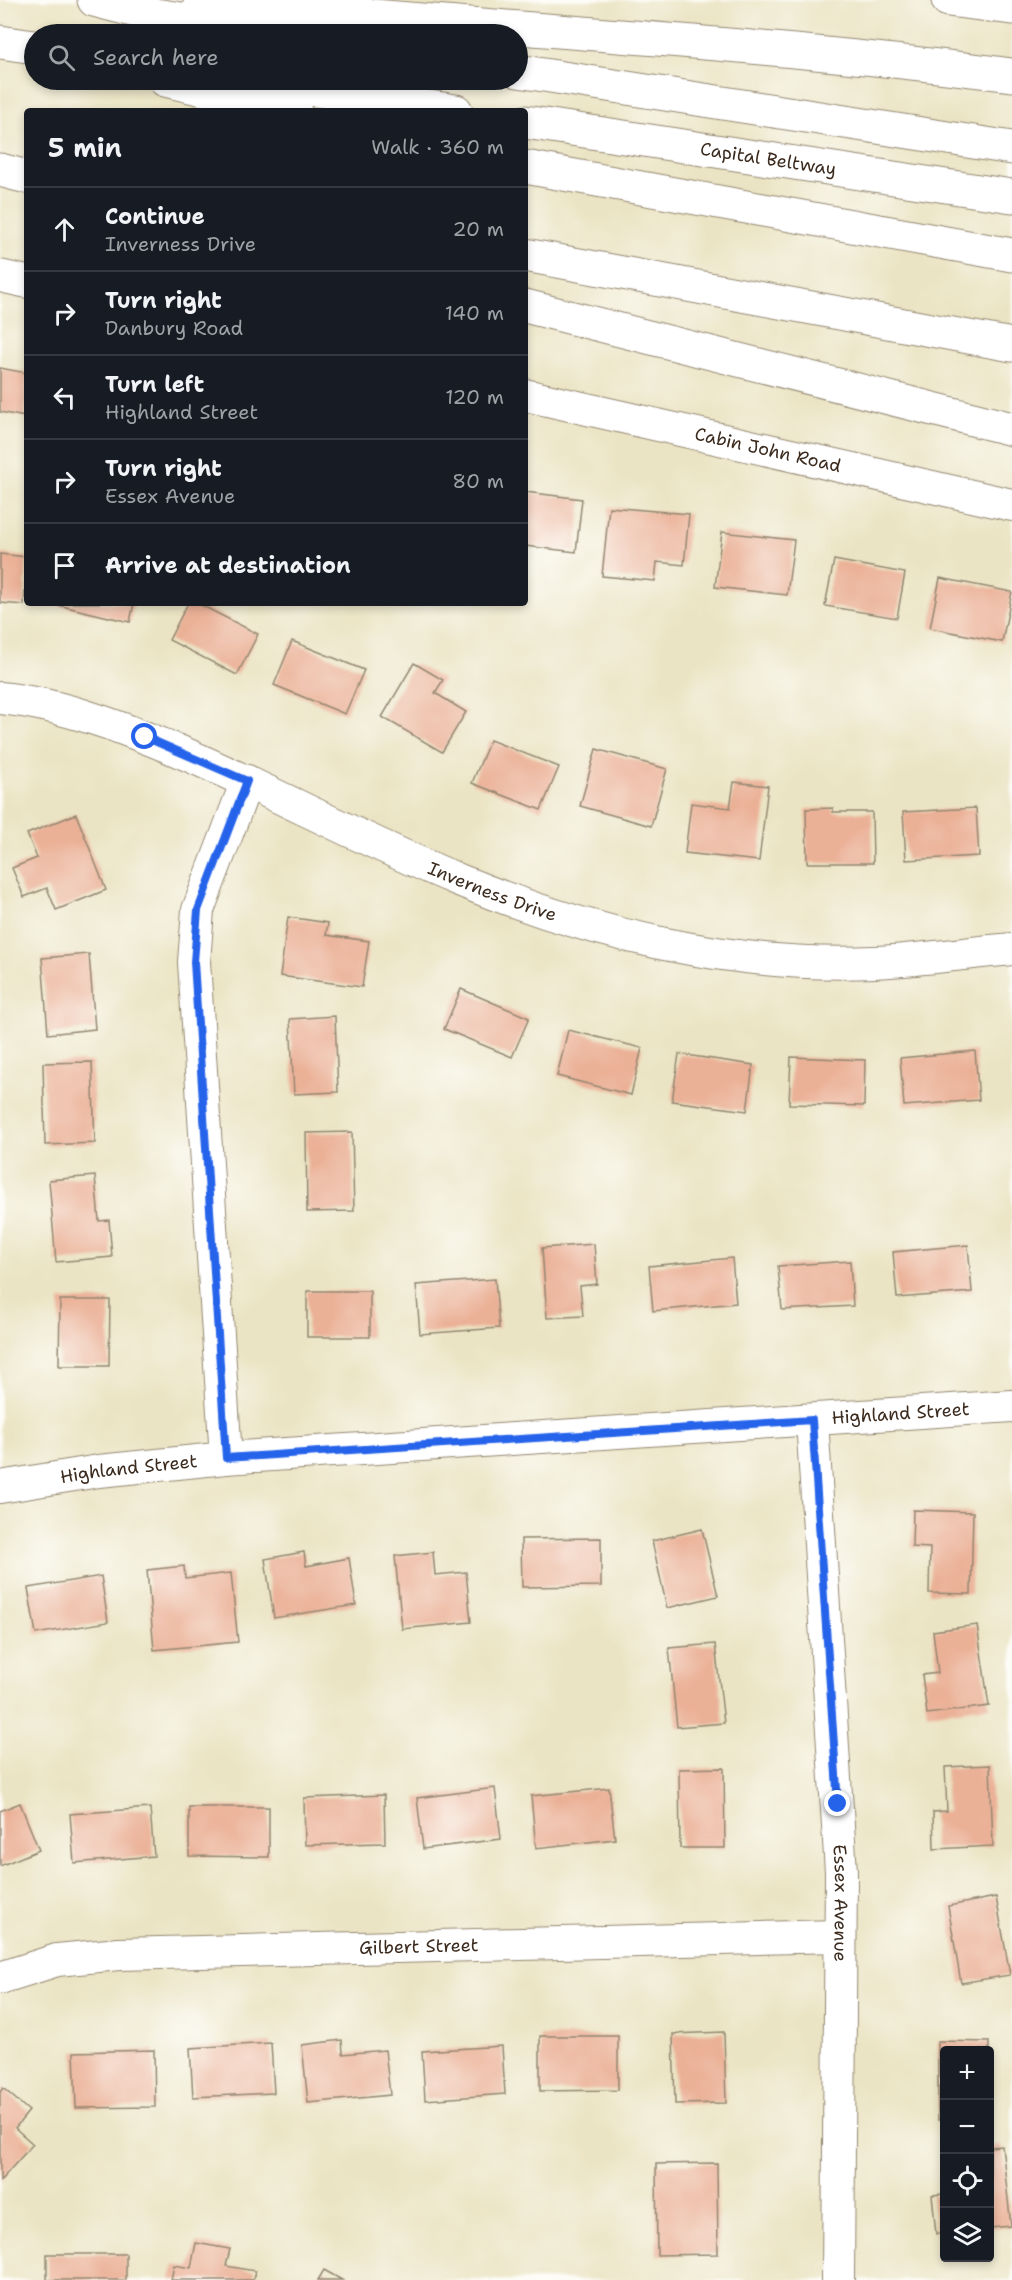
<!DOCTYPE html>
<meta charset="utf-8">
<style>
body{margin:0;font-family:"Shantell Sans",sans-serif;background:#20242c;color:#f1f3f6}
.controls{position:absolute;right:18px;bottom:18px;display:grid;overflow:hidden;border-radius:6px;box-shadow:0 3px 9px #0003}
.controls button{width:54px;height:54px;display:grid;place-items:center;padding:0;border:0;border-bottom:2px solid #363941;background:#171b24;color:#f1f3f6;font:30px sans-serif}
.stop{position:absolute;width:18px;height:18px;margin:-14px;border:4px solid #2563eb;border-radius:50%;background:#fff}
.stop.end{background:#2563eb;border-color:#fff;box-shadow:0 2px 6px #0008}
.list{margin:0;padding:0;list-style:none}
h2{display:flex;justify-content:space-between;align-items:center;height:78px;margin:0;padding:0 24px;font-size:26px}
h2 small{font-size:20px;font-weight:400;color:#9ea1a6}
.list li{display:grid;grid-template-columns:39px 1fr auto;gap:18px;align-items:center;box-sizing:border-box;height:84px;padding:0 24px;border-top:2px solid #363941}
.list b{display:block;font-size:22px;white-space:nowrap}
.list p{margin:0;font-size:20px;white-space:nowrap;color:#9ea1a6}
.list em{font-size:20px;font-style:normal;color:#9ea1a6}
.icon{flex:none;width:33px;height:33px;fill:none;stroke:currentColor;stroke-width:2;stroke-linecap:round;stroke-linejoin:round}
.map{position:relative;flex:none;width:1012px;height:2280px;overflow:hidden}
.search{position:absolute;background:#171b24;box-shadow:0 3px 9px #0003;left:24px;top:24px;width:504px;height:66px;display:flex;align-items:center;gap:15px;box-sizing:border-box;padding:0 21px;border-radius:33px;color:#9ea1a6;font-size:22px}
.panel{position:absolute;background:#171b24;box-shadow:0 3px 9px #0003;left:24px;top:108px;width:504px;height:498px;border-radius:6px}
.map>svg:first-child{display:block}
</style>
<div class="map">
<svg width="1012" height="2280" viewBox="0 0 1012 2280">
<rect width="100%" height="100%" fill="#fdfcf7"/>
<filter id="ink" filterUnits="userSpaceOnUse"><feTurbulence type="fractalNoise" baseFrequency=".0167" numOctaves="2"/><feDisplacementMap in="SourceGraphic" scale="12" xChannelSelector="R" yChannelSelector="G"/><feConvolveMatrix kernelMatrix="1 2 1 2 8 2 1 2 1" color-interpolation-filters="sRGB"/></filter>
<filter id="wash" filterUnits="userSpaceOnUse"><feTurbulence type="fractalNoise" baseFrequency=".008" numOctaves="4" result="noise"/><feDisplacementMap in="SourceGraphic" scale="24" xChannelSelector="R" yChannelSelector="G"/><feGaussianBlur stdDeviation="1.35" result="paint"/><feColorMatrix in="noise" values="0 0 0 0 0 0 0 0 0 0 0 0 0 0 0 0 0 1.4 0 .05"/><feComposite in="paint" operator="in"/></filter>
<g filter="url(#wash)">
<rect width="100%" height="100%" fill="#ebe4c4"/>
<g id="blocks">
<g fill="#ebb197">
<path d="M0,368l27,5 -2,44 -25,-5z"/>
<path d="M525,492l57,7 -6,53 -51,-6z"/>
<path d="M609,507l80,7 -5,51 -27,-3 -2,19 -53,-5z"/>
<path d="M722,532l72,8 -7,55 -72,-8z"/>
<path d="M0,554l27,3 -3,48 -24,-2z"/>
<path d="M834,560l71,13 -8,45 -72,-12z"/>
<path d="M940,578l72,14 -10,50 -72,-14z"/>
<path d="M49,603h85l-4,19z"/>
<path d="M188,603h9l61,31 -21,41 -68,-35z"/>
<path d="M292,641l72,29 -19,44 -71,-29z"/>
<path d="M414,663l29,17 -8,13 31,19 -24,40 -60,-35z"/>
<path d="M490,740l69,27 -18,43 -69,-27z"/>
<path d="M596,749l71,20 -16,57 -71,-20z"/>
<path d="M734,782l34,4 -9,75 -74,-8 6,-50 39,5z"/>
<path d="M833,808v4h39l1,51h-66l-1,-54z"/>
<path d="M976,808l3,48 -73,4 -3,-48z"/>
<path d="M76,814l30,76 -50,20 -9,-22 -23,9 -12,-29 25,-10 -10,-24z"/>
<path d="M288,917l40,6 -2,12 43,6 -7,46 -82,-11z"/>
<path d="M89,954l6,75 -47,5 -6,-76z"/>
<path d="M461,989l68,29 -17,39 -68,-28z"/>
<path d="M335,1016l3,76 -44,2 -4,-75z"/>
<path d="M568,1030l74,18 -11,47 -74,-19z"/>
<path d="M975,1051l4,49 -75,6 -4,-48z"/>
<path d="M679,1054l74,11 -6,46 -75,-10z"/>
<path d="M791,1057l74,3 -1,46 -75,-2z"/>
<path d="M92,1062l3,81 -50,2 -2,-82z"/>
<path d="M352,1132l2,79 -47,1 -1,-79z"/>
<path d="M95,1176l4,45 10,-1 3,37 -56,5 -7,-82z"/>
<path d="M594,1244l3,40 -17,2 3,30 -36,2 -5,-70z"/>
<path d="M968,1245l4,47 -75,6 -4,-46z"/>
<path d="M732,1258l4,45 -83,8 -4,-45z"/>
<path d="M850,1261l3,45 -71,4 -4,-44z"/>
<path d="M495,1279l4,49 -79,6 -4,-49z"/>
<rect x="307" y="1291" width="63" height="46"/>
<path d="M60,1300h50l-1,66h-50z"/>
<path d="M913,1510l60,2 -2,82 -42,-1 1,-45 -18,-1z"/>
<path d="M702,1529l16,67 -51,12 -15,-67z"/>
<path d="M601,1538v48l-79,1 -1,-48z"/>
<path d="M304,1552l2,14 43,-8 7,47 -82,13 -9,-59z"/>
<path d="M433,1552l2,23 31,-3 5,50 -69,7 -7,-73z"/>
<path d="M184,1566l1,12 46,-5 7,69 -84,8 -7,-80z"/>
<path d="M101,1576l7,46 -72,12 -8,-46z"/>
<path d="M977,1625l12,81 -62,8 -5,-39 16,-2 -5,-42z"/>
<path d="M715,1644l9,79 -47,4 -8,-79z"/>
<path d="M990,1765l3,81 -59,3 -1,-37 14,-1 -2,-44z"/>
<path d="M724,1768l1,80h-45l-1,-79z"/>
<path d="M495,1788l6,51 -78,10 -6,-51z"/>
<path d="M609,1788l6,51 -79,9 -5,-52z"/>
<path d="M384,1795l1,48 -80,2 -1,-47z"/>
<path d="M20,1803l19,47 -39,16v-55z"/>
<path d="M189,1807h80v50l-80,-1z"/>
<path d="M150,1808l4,48 -80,7 -4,-49z"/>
<path d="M996,1897l14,78 -49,8 -13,-77z"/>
<path d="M724,2032l2,71 -51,1 -2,-70z"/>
<path d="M540,2036h78v54l-78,1z"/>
<path d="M342,2040l1,14 42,-4 5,45 -82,8 -6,-58z"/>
<path d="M938,2041l51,1v8h-45v70h-6z"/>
<path d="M271,2043l3,50 -81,4 -3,-49z"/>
<path d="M502,2046l3,48 -80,6 -3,-49z"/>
<path d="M154,2050l1,57 -79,1 -2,-56z"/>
<path d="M3,2088l26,23 -14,17 18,16 -33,37v-89z"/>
<path d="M1002,2146l9,80 -21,2v-81z"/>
<path d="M717,2163l1,91 -61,1 -1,-91z"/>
<path d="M944,2194v39l-8,1 -4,-39z"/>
<path d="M196,2243l34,6 -4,17 29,5 -2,9h-82l3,-15 17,3z"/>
<rect x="47" y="2254" width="79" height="26"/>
<path d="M324,2270l18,10h-24z"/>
</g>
</g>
</g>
<g filter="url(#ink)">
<use href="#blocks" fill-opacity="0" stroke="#938771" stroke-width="1.5"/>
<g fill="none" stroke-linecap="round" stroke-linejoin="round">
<g stroke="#938771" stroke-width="34">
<g id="street">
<path d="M0,276l27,6"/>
<path id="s1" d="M525,395l487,110"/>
<path id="s2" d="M0,698c64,6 129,32 188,57 91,40 179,87 271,125 130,54 274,88 415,82 46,-2 92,-9 138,-13"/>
<path id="s3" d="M812,1420l29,452 -3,408"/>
<path d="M226,1458l-32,-496 4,-52 49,-129"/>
<path id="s4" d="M0,1487l99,-16 127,-13 786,-52"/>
<path id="s5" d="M0,1978l57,-18 62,-6 720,-18"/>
</g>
</g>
<g stroke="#938771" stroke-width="35">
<g id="highway">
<path d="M94,0l54,14 134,20"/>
<path d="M200,0c271,28 543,40 812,75"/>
<path d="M948,0l64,8"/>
<path d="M0,42l34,5"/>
<path d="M518,71l494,77"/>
<path d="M165,80l130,31"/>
<path d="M249,80l207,31"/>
<path id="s6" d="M525,122l487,74"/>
<path d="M525,167l487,88"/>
<path d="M0,170l27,7"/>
<path d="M525,255l487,90"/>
<path d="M525,306l487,123"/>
</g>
</g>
<use href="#street" stroke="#fff" stroke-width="32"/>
<use href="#highway" stroke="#fff" stroke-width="33"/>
</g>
</g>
<g fill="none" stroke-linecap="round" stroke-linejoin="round" filter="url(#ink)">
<path stroke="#2563eb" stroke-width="8" d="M145,737l102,44 -49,129 -4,52 32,496 586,-38 26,384"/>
</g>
<g text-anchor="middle" stroke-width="6" stroke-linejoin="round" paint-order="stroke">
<g font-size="18" fill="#3b2a1e" stroke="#fdfcf7">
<text dy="6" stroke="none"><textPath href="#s6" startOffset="246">Capital Beltway</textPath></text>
<text dy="6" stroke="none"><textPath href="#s1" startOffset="249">Cabin John Road</textPath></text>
<text dy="6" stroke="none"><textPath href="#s2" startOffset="531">Inverness Drive</textPath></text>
<text dy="6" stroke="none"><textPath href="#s4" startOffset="904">Highland Street</textPath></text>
<text dy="6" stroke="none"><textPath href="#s4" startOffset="130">Highland Street</textPath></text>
<text dy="6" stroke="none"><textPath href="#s3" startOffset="484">Essex Avenue</textPath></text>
<text dy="6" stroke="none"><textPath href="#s5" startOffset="422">Gilbert Street</textPath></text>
</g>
</g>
</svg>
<div class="controls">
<button>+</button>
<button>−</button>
<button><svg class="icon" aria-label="locate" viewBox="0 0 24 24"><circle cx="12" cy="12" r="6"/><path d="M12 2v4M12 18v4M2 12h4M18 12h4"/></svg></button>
<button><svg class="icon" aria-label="layers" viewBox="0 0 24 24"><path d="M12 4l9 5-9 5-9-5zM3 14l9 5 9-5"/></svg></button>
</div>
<div class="stop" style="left:145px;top:737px"></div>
<div class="stop end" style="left:838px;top:1804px"></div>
<div class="search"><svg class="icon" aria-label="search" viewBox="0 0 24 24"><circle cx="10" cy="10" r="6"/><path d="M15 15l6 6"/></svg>Search here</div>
<section class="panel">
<h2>5 min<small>Walk · 360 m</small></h2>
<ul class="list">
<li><svg class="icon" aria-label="ahead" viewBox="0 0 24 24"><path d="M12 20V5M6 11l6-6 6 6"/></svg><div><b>Continue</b><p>Inverness Drive</p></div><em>20 m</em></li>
<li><svg class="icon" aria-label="right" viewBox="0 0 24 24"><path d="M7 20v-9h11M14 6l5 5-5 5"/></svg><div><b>Turn right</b><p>Danbury Road</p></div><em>140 m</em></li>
<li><svg class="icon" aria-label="left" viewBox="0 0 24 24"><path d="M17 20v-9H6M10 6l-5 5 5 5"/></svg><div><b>Turn left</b><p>Highland Street</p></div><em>120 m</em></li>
<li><svg class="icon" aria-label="right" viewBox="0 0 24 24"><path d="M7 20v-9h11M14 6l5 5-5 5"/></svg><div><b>Turn right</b><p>Essex Avenue</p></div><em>80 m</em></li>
<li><svg class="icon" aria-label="arrive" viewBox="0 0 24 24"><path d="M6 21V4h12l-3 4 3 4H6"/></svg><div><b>Arrive at destination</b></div></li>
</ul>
</section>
</div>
